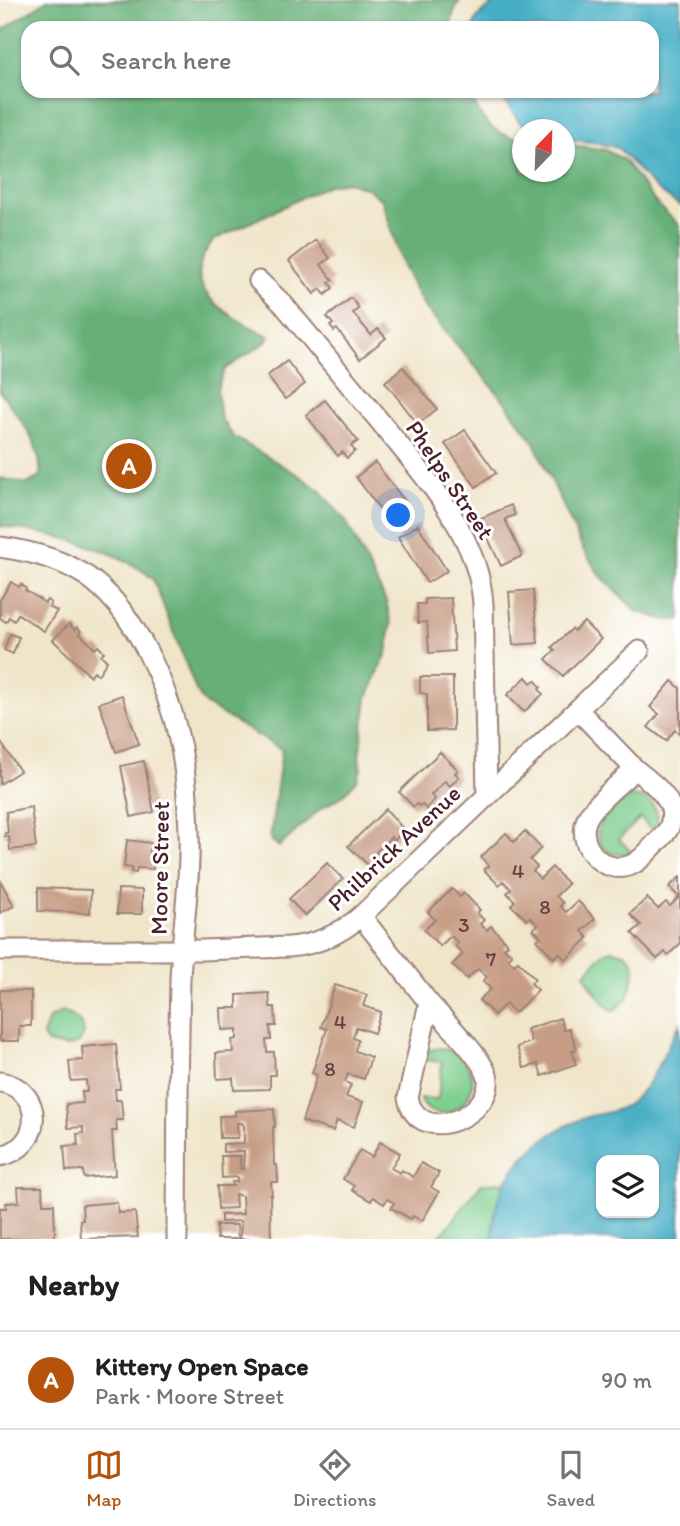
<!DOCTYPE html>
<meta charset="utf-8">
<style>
body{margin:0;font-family:Itim,sans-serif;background:#f6f6f6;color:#202124}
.controls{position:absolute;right:21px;bottom:21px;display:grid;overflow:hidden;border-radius:14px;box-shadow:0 2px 5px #0004}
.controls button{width:63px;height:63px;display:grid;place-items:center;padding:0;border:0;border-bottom:2px solid #e0e0e0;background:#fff;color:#202124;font:35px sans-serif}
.compass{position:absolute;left:512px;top:119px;width:63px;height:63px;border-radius:50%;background:#fff;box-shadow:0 2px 5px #0004;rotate:23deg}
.you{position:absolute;left:399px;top:516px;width:24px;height:24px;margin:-18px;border:5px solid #fff;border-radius:50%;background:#1a73e8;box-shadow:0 0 0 10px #1a73e833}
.badge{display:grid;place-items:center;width:46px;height:46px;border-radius:50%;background:#b45309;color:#fff;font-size:23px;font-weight:700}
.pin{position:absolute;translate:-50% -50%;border:4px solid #fff;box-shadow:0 2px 7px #0006}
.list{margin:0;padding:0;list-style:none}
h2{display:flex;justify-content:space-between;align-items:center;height:91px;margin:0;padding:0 28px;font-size:30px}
h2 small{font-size:23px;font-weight:400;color:#757577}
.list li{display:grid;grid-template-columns:46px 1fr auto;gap:21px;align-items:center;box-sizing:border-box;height:98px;padding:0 28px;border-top:2px solid #e0e0e0}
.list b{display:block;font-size:26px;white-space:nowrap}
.list p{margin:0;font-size:23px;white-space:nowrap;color:#757577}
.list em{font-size:23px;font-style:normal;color:#757577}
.icon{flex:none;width:38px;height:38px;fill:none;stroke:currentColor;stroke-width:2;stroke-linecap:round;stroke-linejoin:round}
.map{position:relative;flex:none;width:680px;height:1239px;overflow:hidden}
.search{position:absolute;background:#fff;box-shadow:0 2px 5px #0004;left:21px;right:21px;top:21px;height:77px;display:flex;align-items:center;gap:18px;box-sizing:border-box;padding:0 24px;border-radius:21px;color:#757577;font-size:26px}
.sheet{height:189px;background:#fff}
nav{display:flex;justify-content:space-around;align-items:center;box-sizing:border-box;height:98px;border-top:2px solid #e0e0e0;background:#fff;font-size:19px;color:#757577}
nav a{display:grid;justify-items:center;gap:4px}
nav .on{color:#b45309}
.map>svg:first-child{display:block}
</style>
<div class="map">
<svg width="680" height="1239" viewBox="0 0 680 1239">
<rect width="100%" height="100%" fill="#fff"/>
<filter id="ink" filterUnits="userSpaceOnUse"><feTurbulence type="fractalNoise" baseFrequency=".0143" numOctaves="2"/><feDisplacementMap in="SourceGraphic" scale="14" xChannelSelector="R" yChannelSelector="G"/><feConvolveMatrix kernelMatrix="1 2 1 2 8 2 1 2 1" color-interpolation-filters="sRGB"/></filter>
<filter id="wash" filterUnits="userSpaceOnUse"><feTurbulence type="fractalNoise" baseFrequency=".00686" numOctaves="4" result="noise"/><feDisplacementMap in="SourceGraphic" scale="28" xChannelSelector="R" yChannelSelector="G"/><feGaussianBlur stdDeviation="1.57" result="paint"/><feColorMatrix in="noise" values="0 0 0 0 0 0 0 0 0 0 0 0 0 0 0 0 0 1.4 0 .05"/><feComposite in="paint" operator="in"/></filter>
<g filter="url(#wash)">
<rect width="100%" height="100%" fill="#f0e5c9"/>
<g fill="#7dcd8d" stroke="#64765c" stroke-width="2">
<path d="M634,796c19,3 30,17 19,35l-13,-13 -21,21 12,13c-19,9 -40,-8 -31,-28 3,-7 10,-12 15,-17 7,-5 11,-9 19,-11z"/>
<path d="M612,950l13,3 8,8 2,8 -7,29 -14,13c-7,-2 -27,-29 -29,-37l19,-21z"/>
<path d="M62,1012c11,3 21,10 22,21l-5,10 -13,4 -18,-4 -5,-7 6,-17z"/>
<path d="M440,1048c11,2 17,5 24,13 30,34 -29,75 -44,37l18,1 4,-37 -18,-2 6,-10z"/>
<path d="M508,1181c-10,17 -16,39 -15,58h-57l8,-7 37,-48z"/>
</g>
<path fill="#66b078" stroke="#586852" stroke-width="2" d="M47,0h413l-6,12 -4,16h-422v63h441c13,30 19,41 53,49v32h42l1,-28 41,6 18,10 32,43 24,23v394h-14l-30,-9 -37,-37 -16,-25 -49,-107 -32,-44 -78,-92 -21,-40 -21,-66 -15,-12 -20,-6 -19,3 -114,55c-43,48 17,78 55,96l-3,6 -41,27 -8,20 4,30 13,18 66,39 20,15 26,30 40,80 5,22 -4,30 -20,45 -8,59 2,12 -4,11 -13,15 -24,14 -41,38 -9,-8 12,-89 -77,-46 -9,-14 -43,-111c-37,-32 -105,-46 -153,-53v-48l27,6 13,-7c4,-30 -22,-62 -40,-85v-360z"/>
<g fill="#45aec4" stroke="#486678" stroke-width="2" fill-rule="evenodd">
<path d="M496,0h184v206l-25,-18 -37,-40 -20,-5 -33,-4 -1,-9 -37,-1 -9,-9 -20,-29h154v-63h-179c2,-13 16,-18 23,-28z"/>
<path d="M680,1024v215h-187c-2,-61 40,-102 94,-122 14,-4 28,-4 41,-13 27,-20 35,-53 52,-80zM654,1160v53h-53v-53z"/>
</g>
<g id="blocks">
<g fill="#c79d85">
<path d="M316,240l14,18 -9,7 12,15 -4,3 4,5 -8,7 -4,-6 -7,5 -25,-33z"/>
<path d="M351,298l8,10 -6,5 18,22 7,-6 8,9 -26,21 -23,-30 -3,2 -4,-5 3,-2 -6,-7z"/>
<path d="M287,361l18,23 -20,15 -18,-23z"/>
<path d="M403,367l34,42 -19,15 -33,-42z"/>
<path d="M325,400l33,41 -7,5 4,5 -8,7 -5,-6 -4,4 -32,-41z"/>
<path d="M465,430l31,43 -20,14 -31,-43z"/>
<path d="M375,462l32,42 -20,15 -31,-42z"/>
<path d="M511,505l4,10 -10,4 17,37 -21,10 -22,-47z"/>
<path d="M418,525l29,46 -20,12 -29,-46z"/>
<path d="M11,582l8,5 2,-3 5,4 -1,2 20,13 2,-3 4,3 -2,4 8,4 -13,20 -26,-17 -4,7 -5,-4 -3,5 -6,-4v-18z"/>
<path d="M533,590l5,53 -25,2 -4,-53z"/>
<path d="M451,598l3,53 -25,2 -2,-31 -9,1 -1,-19h8v-5z"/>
<path d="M584,622l17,17 -38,37 -17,-17 9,-9 -3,-3 20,-18 2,2z"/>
<path d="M69,624l6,6 2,-3 4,4 -2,2 16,16 3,-3 6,6 -3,3 6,6 -9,14 -4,-4 -4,5 -37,-36z"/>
<path d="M10,634l9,3 -6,17 -9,-4z"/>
<path d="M420,677h33v53l-26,1v-37l-7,-1z"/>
<path d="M526,677l5,6 4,-3 6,7 -2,2 4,5 -19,18 -17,-17z"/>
<path d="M672,681l8,7v46l-5,-4 -9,11 -18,-14 11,-13 -9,-7z"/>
<path d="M122,695l17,49 -23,8 -17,-49z"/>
<path d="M0,741l20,30 -20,13z"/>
<path d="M440,752l18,18 -3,3 4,4 -9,9 -5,-5 -14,14 4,4 -9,10 -4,-5 -3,2 -2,-2 -3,3 -15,-15z"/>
<path d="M144,761l10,51 -23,5 -10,-51z"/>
<path d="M31,807l5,40 -26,3 -1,-13h-4v-4h3l-2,-21z"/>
<path d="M386,809l18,21 -10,11 -3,-4 -15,15 3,3 -11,10 -20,-19z"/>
<path d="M525,831l16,17 -11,12 7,7 -4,4 7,8 12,-12 16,17 -12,12 7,7 -3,3 6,6 12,-11 17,18 -13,12 6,7 -22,22 -7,-7 -5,5 -17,-18 4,-3 -8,-8 5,-4 -8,-8 -3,3 -16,-15 4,-4 -8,-8 4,-4 -8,-8 -4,4 -15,-15 5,-4 -8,-9 25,-24 8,9z"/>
<path d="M127,840l24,3 -1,9h4l-1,17 -16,-1 -1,5 -5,-1 1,-4 -8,-1z"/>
<path d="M327,863l16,16 -38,37 -16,-17z"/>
<path d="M680,877v67l-12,11 -3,-3 -8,7 -25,-26 9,-8 -11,-11 17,-16 11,11 8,-7 4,4 9,-9 -10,-10z"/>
<path d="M0,880l14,26 -14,7z"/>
<path d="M38,888l53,2 -1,23 -52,-2z"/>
<path d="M118,889l24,1v24h-25z"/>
<path d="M452,889l8,8 4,-4 16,17 -3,3 7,7 -4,4 7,6 4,-4 17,18 -4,4 8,7 -4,4 6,6 4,-4 17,18 -4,4 7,7 -23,23 -9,-9 -12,11 -15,-15 12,-11 -8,-8 4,-4 -9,-8 -11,10 -15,-14 11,-11 -8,-8 3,-3 -7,-7 -11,10 -16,-16 11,-10 -7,-8z"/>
<path d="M335,985l32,10 -4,11 18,6 -7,21 -18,-6 -3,11 5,2 -3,11 16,6 -7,22 -16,-5 -3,8 6,3 -5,12 17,5 -9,25 -17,-6 -4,10 -31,-10 15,-46 -5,-2 15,-44 -6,-2z"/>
<path d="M0,990l31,1v35h-12v15h-19z"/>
<path d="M269,993l1,14h5l1,19h-6l1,14h-5l1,12h7l1,23h-5v14l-36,1 -1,-12 -16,1 -1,-26 17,-1 -1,-12 5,-1v-10l-15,1 -1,-22h16v-13z"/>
<path d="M560,1018l4,12 5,-2 8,21 -5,2 4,13 -34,12 -4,-12 -14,4 -7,-21 14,-5 -4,-13z"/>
<path d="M116,1044l4,45h-5l1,11h5l2,20h-7l1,11h-5l3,44 -31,3 -1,-8 -17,1 -2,-25 14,-1 -1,-11 6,-1v-6l-15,1 -2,-24 17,-1 -1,-11h5l-1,-12 -15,1 -2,-20 14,-1 -1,-13z"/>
<path d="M274,1109l1,18h-2l1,38h3l1,17h-7l1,14 -2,-1 1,44h-31l1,-18 -20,1v-7l22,-1 -1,-18 -7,-2 1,14 -18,1 -1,-23h16l-1,-4h5v-5l-15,1 -1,-22h19v13h3l1,-18 -21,1v-8l21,-1v-17l-2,-3h-5l1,15h-18l-1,-22h16v-5z"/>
<path d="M380,1142l20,11 -9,15 9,5 2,-3 11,7 8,-14 18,10 -8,14 8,5 -17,29 -9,-5 -2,3 -20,-11 3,-5 -7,-4 -3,5 -11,-7 -2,4 -19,-11 2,-4 -11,-7 17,-29 12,7z"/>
<path d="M18,1187h24l1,17h11l1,34 -55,1v-31h6v-5l13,-1z"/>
<path d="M117,1202l1,11 17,-1 3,25 -57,2 -1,-19h3l-1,-15z"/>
<path d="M216,1225h21l1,14h-21z"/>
</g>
</g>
</g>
<g filter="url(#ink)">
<use href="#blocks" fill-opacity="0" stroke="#9d827a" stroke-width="2"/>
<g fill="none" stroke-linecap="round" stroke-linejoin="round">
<g stroke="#9d827a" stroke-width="23">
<g id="minor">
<path d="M259,281l24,23c33,40 66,80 99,120 42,52 97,111 101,180l4,190"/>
<path d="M0,547c29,4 60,12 85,28 51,34 84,114 96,173 5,27 7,56 8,84 2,49 -7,98 -9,148 -2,86 -3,172 -3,259"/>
<path d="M578,710l57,59"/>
<path d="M635,769c12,10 32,24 36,40 3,15 -4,24 -14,33 -7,7 -15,18 -24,22 -29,15 -61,-22 -44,-49 11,-17 32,-32 46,-46z"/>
<path d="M361,916l68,87"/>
<path d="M0,950h202l87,-3c28,-2 51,-13 72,-31l278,-265"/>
<path d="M429,1003c14,16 52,53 58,72 11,38 -68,75 -79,23z"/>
<path d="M0,1082c45,7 44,66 0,74"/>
</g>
</g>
<use href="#minor" stroke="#fff" stroke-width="19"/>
</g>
</g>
<g text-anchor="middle" stroke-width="6" stroke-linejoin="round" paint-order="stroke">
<g font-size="21" fill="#693e42">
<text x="518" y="878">4</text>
<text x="545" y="914">8</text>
<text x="464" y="932">3</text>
<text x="491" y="966">7</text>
<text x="340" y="1029">4</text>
<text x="330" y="1076">8</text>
</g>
<g font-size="24" fill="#4a1f2b" stroke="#fff">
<text transform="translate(450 480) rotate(56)" y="8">Phelps Street</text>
<text transform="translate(394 848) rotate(-43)" y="8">Philbrick Avenue</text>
<text transform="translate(160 868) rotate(-89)" y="8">Moore Street</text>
</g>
</g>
</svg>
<div class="controls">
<button><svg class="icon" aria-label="layers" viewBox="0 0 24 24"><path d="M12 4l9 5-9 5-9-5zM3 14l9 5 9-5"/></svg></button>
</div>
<svg class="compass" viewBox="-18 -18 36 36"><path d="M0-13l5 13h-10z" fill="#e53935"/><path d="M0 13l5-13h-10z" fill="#757577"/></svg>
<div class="you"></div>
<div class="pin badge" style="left:129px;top:466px">A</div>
<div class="search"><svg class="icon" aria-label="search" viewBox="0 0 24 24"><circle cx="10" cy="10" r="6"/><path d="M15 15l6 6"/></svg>Search here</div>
</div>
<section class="sheet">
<h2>Nearby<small></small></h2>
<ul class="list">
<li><span class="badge">A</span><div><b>Kittery Open Space</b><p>Park · Moore Street</p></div><em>90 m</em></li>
</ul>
</section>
<nav>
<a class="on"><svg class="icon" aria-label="map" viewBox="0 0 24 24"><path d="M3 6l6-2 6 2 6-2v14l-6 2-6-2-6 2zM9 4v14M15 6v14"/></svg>Map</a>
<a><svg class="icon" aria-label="directions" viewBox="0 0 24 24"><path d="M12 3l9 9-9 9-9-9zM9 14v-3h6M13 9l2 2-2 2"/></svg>Directions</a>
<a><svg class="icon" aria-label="saved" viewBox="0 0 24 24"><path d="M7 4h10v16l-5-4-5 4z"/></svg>Saved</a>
</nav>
